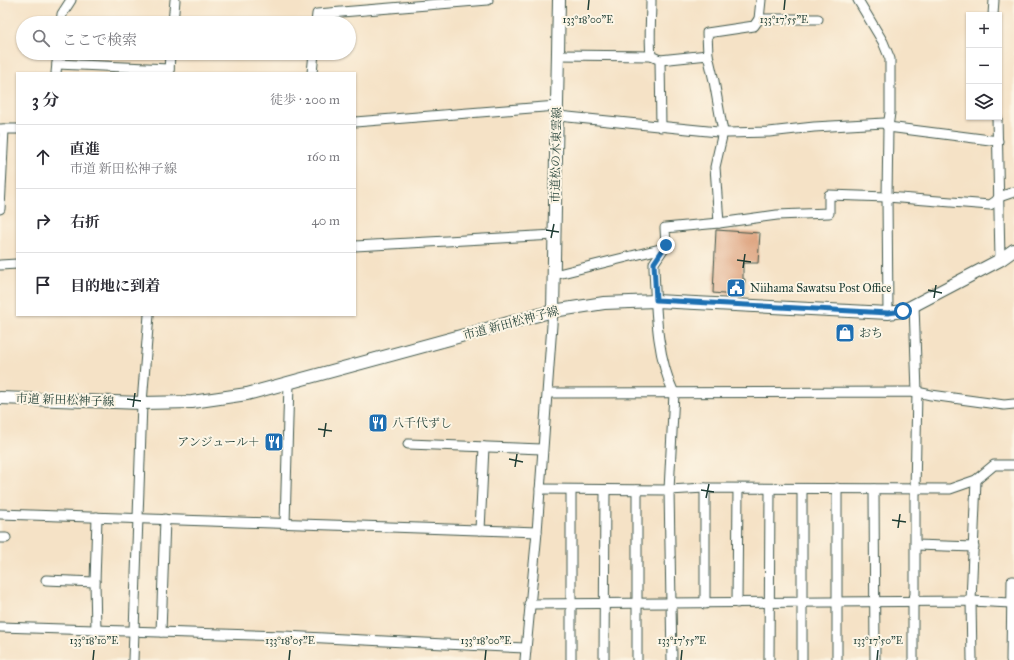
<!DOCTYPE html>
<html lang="ja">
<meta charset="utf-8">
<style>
body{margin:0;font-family:"IM FELL Great Primer","Noto Serif JP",serif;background:#f7f7f7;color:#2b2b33}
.controls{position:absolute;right:12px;top:12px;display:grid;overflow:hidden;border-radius:0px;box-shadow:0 1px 3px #0004}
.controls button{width:36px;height:36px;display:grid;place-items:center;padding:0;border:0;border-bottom:1px solid #e1e1e2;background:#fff;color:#2b2b33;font:20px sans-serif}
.stop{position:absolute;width:12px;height:12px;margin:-9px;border:3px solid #1f6fb2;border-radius:50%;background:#fff}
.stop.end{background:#1f6fb2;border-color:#fff;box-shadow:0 1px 4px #0008}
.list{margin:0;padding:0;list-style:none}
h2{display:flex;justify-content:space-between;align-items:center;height:52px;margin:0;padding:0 16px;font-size:17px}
h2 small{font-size:13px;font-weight:400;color:#7c7c81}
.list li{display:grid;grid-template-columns:26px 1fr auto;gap:12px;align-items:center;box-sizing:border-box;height:64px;padding:0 16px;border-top:1px solid #e1e1e2}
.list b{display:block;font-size:15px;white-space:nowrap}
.list p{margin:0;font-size:13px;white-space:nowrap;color:#7c7c81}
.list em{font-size:13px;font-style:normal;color:#7c7c81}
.icon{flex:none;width:22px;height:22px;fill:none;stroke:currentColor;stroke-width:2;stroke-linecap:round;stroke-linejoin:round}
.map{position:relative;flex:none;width:1014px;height:660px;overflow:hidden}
.search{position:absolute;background:#fff;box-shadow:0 1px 3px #0004;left:16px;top:16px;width:340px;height:44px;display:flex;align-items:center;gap:10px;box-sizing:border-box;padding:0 14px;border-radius:22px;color:#7c7c81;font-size:15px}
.panel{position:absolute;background:#fff;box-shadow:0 1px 3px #0004;left:16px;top:72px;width:340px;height:244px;border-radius:0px}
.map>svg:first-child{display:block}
</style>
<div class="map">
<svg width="1014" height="660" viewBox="0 0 1014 660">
<rect width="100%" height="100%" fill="#fcf5e5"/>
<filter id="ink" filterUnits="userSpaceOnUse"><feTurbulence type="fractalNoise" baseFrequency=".025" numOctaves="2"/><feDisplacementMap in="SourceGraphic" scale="8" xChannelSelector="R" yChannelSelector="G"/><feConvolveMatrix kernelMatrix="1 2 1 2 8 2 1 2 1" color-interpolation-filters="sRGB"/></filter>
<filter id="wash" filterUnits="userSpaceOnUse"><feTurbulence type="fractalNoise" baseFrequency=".012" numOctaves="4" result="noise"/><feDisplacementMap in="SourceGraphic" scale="16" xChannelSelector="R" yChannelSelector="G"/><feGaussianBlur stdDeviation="0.9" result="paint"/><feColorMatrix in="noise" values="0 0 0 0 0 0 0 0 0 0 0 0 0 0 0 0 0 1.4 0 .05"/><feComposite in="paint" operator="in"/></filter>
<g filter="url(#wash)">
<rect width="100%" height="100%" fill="#f5e2c6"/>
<g id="blocks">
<path fill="#da9a73" d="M716,230l44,3 -2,30h-15v16h2l-1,17 -31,-3z"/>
</g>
</g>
<g filter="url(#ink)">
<use href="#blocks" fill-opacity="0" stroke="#3f564a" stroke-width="1"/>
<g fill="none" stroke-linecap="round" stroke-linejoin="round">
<g stroke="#3f564a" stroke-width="11">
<g id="street">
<path d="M651,0c0,19 -2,38 0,56l9,4 1,67"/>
<path d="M761,0l-2,19h59"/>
<path d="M858,0l25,42 7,17v54l-2,14 -1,70 1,116"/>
<path d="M993,15l1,-15"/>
<path d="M61,23l1,-9 9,-14"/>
<path d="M173,23l2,-23"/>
<path d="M316,23l1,-9 171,-14"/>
<path d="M559,55l92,1"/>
<path d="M708,55l-1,-22 47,-7 5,-7"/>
<path d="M660,60l48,-5 6,26 9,51 -8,35 4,56"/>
<path d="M57,64l112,5"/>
<path d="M56,73l2,-20"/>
<path d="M169,73l1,-20"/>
<path d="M312,73l2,-20"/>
<path d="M558,116l170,17 41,-1 45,-5 70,-4 4,4 110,14"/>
<path d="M997,117l3,143"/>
<path d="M355,122l202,-16"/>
<path d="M0,129h17"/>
<path d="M0,209l4,-80"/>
<path d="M355,246l200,-11"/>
<path d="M664,248l-10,15v5c2,41 2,87 20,125l-5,97 3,170"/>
<path d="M0,265l17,-1"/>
<path d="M554,275l110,-27 2,-3 -1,-17 54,-5 58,-8 52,-2v-18l58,2 103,8 6,-4 3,-4 15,-5"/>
<path d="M548,393l369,-1 14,3 73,10 10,-1"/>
<path d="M408,444l134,5"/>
<path d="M705,488v116"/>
<path d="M540,489l129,1 36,-2 245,1 26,-9 18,-15h20"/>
<path d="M874,489l1,171"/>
<path d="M637,490v170"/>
<path d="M0,514l537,18"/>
<path d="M285,524l4,-141"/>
<path d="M480,530l4,-83"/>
<path d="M0,538h6"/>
<path d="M916,545l58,2"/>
<path d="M46,580l49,2"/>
<path d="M737,603l1,-114"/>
<path d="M529,604l442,-3 40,2"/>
<path d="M0,627l284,9 241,12"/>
<path d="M96,631l-1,-49 2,-65"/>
<path d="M161,632l4,-113"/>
<path d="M133,660l9,-257 7,-88"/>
<path d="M525,660l12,-128 16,-221"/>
<path d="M571,660v-170"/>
<path d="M604,660l1,-170"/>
<path d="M769,660l1,-171"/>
<path d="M802,660v-171"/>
<path d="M837,660v-172"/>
<path d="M913,660v-58l2,-8v-104l2,-98 -3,-87"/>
<path d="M972,660l-1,-59 5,-121"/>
<path d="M1011,660l1,-79h2"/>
</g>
</g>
<g stroke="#3f564a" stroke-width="14">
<g id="secondary">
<path d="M553,311l6,-311"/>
<path d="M0,398l142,5 50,-1 55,-8 306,-83 51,-8 52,-2 232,12 15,-2 97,-51 14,-10"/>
</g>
</g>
<use href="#street" stroke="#fff" stroke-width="9"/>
<use href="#secondary" stroke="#fff" stroke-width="12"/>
</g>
</g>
<g fill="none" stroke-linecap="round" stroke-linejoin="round" filter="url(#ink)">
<path stroke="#1f6fb2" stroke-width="5" d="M666,245l-12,18 2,37 232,13 15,-2"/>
</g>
<path fill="none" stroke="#1f3d34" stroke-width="1.5" d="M588,10l1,-10M784,10l1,-10M546,230l13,2M551,238l3,-14M737,260l14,2M743,268l2,-14M928,290l14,3M934,298l2,-13M127,399l14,2M133,407l2,-14M318,429l14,2M324,437l2,-14M509,459l14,3M515,467l2,-13M701,490l13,2M706,498l3,-14M892,520l14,2M898,528l2,-14M93,660l1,-10M289,660l1,-10M485,660l1,-10M681,660l1,-10M877,660l1,-10"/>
<defs>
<g id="civic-square" transform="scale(1)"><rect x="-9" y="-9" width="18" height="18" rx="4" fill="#1f6fb2" stroke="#fcf5e5"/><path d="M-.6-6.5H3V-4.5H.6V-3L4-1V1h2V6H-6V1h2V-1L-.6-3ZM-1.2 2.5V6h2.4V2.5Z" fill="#fff"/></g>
<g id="shop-square" transform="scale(1)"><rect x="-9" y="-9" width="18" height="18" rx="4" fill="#1f6fb2" stroke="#fcf5e5"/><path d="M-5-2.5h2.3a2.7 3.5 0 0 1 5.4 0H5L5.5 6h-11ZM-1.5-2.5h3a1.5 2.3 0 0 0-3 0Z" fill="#fff"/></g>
<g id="restaurant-square" transform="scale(1)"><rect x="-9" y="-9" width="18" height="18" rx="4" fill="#1f6fb2" stroke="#fcf5e5"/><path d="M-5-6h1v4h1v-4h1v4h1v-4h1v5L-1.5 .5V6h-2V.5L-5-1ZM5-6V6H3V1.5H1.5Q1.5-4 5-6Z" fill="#fff"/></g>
</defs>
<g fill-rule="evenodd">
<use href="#civic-square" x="736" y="288"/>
<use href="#shop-square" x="845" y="333"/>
<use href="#restaurant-square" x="378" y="423"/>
<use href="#restaurant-square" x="274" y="442"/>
</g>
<g text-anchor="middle" stroke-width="4" stroke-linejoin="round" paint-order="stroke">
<g font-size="12" fill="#1f3d34" stroke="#fcf5e5">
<text transform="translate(556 155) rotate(-89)" y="4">市道松の木東雲線</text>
<text transform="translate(511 323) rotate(-15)" y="4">市道 新田松神子線</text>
<text transform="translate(65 400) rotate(2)" y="4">市道 新田松神子線</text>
</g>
<g font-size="12" fill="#1f3d34" stroke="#fcf5e5" text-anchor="start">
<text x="750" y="292">Niihama Sawatsu Post Office</text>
<text x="859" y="337">おち</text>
<text x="392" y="427">八千代ずし</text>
<text x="260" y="446" text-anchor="end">アンジュール＋</text>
</g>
</g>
<g font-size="10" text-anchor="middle" fill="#1f3d34" stroke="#fcf5e5" stroke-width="4" stroke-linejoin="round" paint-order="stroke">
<text x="588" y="23">133°18'00"E</text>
<text x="784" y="23">133°17'55"E</text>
<text x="94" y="644">133°18'10"E</text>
<text x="290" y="644">133°18'05"E</text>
<text x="486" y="644">133°18'00"E</text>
<text x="682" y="644">133°17'55"E</text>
<text x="878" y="644">133°17'50"E</text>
</g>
</svg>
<div class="controls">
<button>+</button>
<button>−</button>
<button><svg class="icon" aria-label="layers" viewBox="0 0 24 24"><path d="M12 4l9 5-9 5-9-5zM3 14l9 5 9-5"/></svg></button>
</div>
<div class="stop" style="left:903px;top:311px"></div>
<div class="stop end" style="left:666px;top:245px"></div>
<div class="search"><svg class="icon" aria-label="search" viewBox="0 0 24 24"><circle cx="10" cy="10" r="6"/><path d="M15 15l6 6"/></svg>ここで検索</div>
<section class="panel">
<h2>3 分<small>徒歩 · 200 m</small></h2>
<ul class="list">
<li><svg class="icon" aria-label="ahead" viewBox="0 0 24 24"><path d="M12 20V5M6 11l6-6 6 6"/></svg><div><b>直進</b><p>市道 新田松神子線</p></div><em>160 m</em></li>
<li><svg class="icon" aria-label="right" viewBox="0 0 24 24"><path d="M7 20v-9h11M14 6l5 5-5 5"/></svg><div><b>右折</b></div><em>40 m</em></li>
<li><svg class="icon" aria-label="arrive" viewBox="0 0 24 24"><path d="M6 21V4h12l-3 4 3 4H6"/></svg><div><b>目的地に到着</b></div></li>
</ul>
</section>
</div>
